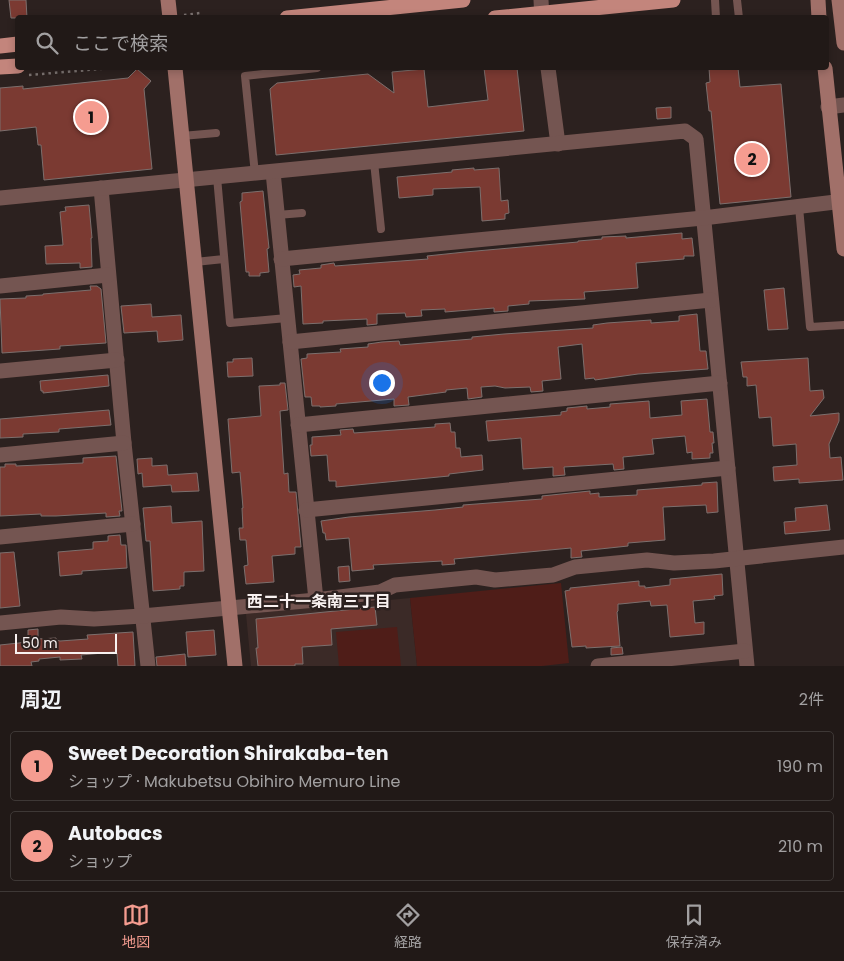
<!DOCTYPE html>
<html lang="ja">
<meta charset="utf-8">
<style>
body{margin:0;font-family:Poppins,"Noto Sans JP",sans-serif;background:#292220;color:#f1f3f6}
.scale{position:absolute;left:15px;bottom:12px;width:102px;box-sizing:border-box;padding-left:5px;border:2px solid #f8f1f0;border-top:0;font-size:14px;line-height:18px;white-space:nowrap;color:#f8f1f0;-webkit-text-stroke:4px #2c211f;paint-order:stroke}
.you{position:absolute;left:381px;top:382px;width:18px;height:18px;margin:-12px;border:4px solid #fff;border-radius:50%;background:#1a73e8;box-shadow:0 0 0 8px #1a73e833}
.badge{display:grid;place-items:center;width:32px;height:32px;border-radius:50%;background:#f59c90;color:#111;font-size:16px;font-weight:700}
.pin{position:absolute;translate:-50% -50%;border:2px solid #fff;box-shadow:0 1px 5px #0006}
.list{margin:0;padding:0;list-style:none}
h2{display:flex;justify-content:space-between;align-items:center;height:65px;margin:0;padding:0 20px;font-size:21px}
h2 small{font-size:16px;font-weight:400;color:#a2a0a1}
.list li{display:grid;grid-template-columns:32px 1fr auto;gap:15px;align-items:center;box-sizing:border-box;height:70px;margin:0 10px 10px;padding:0 10px;border:1px solid #3e3836;border-radius:5px}
.list b{display:block;font-size:19px;white-space:nowrap}
.list p{margin:0;font-size:16px;white-space:nowrap;color:#a2a0a1}
.list em{font-size:16px;font-style:normal;color:#a2a0a1}
.icon{flex:none;width:28px;height:28px;fill:none;stroke:currentColor;stroke-width:2;stroke-linecap:round;stroke-linejoin:round}
.map{position:relative;flex:none;width:844px;height:666px;overflow:hidden}
.search{position:absolute;background:#211917;box-shadow:0 2px 8px #0003;left:15px;right:15px;top:15px;height:55px;display:flex;align-items:center;gap:12px;box-sizing:border-box;padding:0 18px;border-radius:5px;color:#a2a0a1;font-size:19px}
.sheet{height:225px;background:#211917}
nav{display:flex;justify-content:space-around;align-items:center;box-sizing:border-box;height:70px;border-top:1px solid #3e3836;background:#211917;font-size:14px;color:#a2a0a1}
nav a{display:grid;justify-items:center;gap:2px}
nav .on{color:#f59c90}
.map>svg:first-child{display:block}
</style>
<div class="map">
<svg width="844" height="666" viewBox="0 0 844 666">
<rect width="100%" height="100%" fill="#2c211f"/>
<path fill="#3b2a27" d="M410,598l7,68h-166l-5,-52z"/>
<g fill="#4f1d18">
<path d="M561,583l8,80 -27,3h-125l-7,-68z"/>
<path d="M397,627l4,39h-62l-3,-34z"/>
</g>
<g fill="#7b3a32" stroke="#7c6f6d">
<path d="M9,0h17l1,18h-16z"/>
<path d="M484,68h33l7,63 -248,24 -6,-66 7,-6 91,-9 26,19 -2,-21 32,-3 4,38 60,-7z"/>
<path d="M709,68h29l2,19 41,-3 10,113 -71,7 -9,-93h-2l-3,-28 4,-1z"/>
<path d="M137,69l14,12 -7,8 8,80 -108,11 -3,-35h-3l-2,-18 -36,4v-43l23,-2v3l105,-11z"/>
<path d="M671,107v11l-14,1 -1,-11z"/>
<path d="M474,168v2l25,-2 2,33 7,-1 1,13 -4,1v5l-23,2 -2,-34 -47,2v6l-34,3 -2,-21 55,-5v-2z"/>
<path d="M263,191l6,57 -2,1 2,23 -9,1v3h-11v-4h-3l-6,-70 2,-1v-8z"/>
<path d="M89,205l3,33h-1l1,29 -12,1v-5l-34,1 -1,-18 18,-1 -3,-33 6,-1 -1,-4z"/>
<path d="M682,233v6l10,-1 2,18h-10v3l-48,4 2,25 -54,4 1,7 -56,2v3l-21,2v5l-14,1v-4l-49,4v-3l-24,1 1,6 -16,1 -1,-4 -28,1v10l-10,1v-6l-44,2v2l-20,1 -2,-38 -7,1 -1,-12 7,-1 -1,-4 22,-2v-3l13,-2 1,3 39,-3 54,-4 -1,-3 38,-4 113,-10v-1l24,-2v-2l24,-1v2z"/>
<path d="M90,286h7l4,3 5,54 -46,3v3l-58,4 -2,-54 26,-1v-2l17,-1v-1l48,-4z"/>
<path d="M784,288l4,41 -20,1 -4,-40z"/>
<path d="M151,304l1,13 29,-2 2,25 -25,2 -1,-11 -33,2 -3,-27z"/>
<path d="M697,314l3,37h6l2,18 -70,5 -43,6 -1,-2 -9,1 -3,-35 -24,3 3,32 -19,2 1,10 -12,1 -1,-5 -25,1 -10,-2 -14,1 1,10 -14,2 -1,-11 -21,2v2l-38,5 1,8 -15,1v-7l-58,5v2l-16,1v-1h-8l-1,-9h-6l-4,-38 6,-1v-4l34,-2 -1,-3 28,-2v-3l14,-2 17,-1 1,4 72,-6v-2l32,-3 89,-6v-3l14,-2 44,-3v3l28,-2v-5z"/>
<path d="M252,358l1,18 -25,1 -1,-15h6v-3z"/>
<path d="M808,358l2,33 13,-1 1,8 -14,18 29,-3v8l-10,23 1,14 11,-1 2,23 -44,3v-4l-25,2 -1,-14 24,-2 -1,-21 -23,2 -2,-29 -12,1 -3,-33 -9,1v-9h-4l-2,-15z"/>
<path d="M108,375l1,11 -66,7v-2h-2l-1,-10z"/>
<path d="M280,383h5l3,27 -8,1 4,63 4,-1 1,19h7l5,55h-6v7l-23,2 2,26 -28,2 -2,-18 4,-1 -2,-25h-6l-1,-12h4l-1,-20h1l-3,-36 -8,1 -4,-54 33,-3 -2,-30 21,-1z"/>
<path d="M707,399l3,33h3l1,11h-2l1,10h-3v5l-18,1v-7l-5,1 -2,-17 -33,3 2,15 -31,3 1,12 -10,1 -1,-6 -49,3 1,8 -12,1v-9l-30,2 -2,-31 -33,3 -2,-20 75,-6v-3l6,-1v-3l20,-2v3l23,-2v-3l39,-3 1,17 32,-3 -1,-14z"/>
<path d="M109,410l2,15 -52,4v3l-36,2v3l-23,1v-19z"/>
<path d="M450,423l1,9h4l1,16h4l1,9 21,-2 1,15 -34,4v2l-113,11v-6h-7l-2,-26 -16,1 -1,-11h2v-8l29,-2 -1,-5 13,-1 1,4 81,-6v-3z"/>
<path d="M116,456l6,55h-3l1,5 -14,1v-4l-50,3h-15v-2l-41,2v-49h5v-3h11v2l67,-3v-5z"/>
<path d="M152,458v8l15,-1 1,10 29,-2 2,18 -27,1 -1,-7 -28,2 -1,-14 -4,1 -1,-15z"/>
<path d="M717,482l1,30 -11,1 -1,-8 -43,2 2,33 -37,3v3l-47,5 1,6 -11,1v-10l-117,11 1,5 -13,1v-4l-69,4 1,4 -22,2 -3,-33 -23,2 -1,-7h-2l-2,-12 28,-4 86,-7 28,-3v-2l79,-6v-3l48,-5v3l9,-1v4l38,-2v-5l65,-5v-2z"/>
<path d="M827,505l3,25 -45,4 -1,-12 12,-1 -1,-13z"/>
<path d="M171,506l1,17 30,-2 2,50 -20,1v14h-4v3l-27,2 -3,-50h-4l-3,-33z"/>
<path d="M120,535l1,10h5l1,23 -45,3v3l-22,2 -2,-24 35,-3v-7l15,-1v-5z"/>
<path d="M14,552l6,54 -20,2v-55z"/>
<path d="M349,566l1,15 -11,1 -1,-15z"/>
<path d="M722,574l1,21 -9,1 1,3 -22,2 2,22 9,-1v12l-34,3 -3,-32 -16,1 -1,-5 -30,3h-2v7l-1,1 3,34 -34,2v-2l-14,1 -7,-56 5,-1v-2l69,-7v5h6v2l25,-3v-6z"/>
<path d="M375,607l2,18 -46,4 1,16 -30,2 1,17h-8v2h-37l-2,-18h2l-2,-29z"/>
<path d="M38,629v10l18,-1v2l4,1 28,-2 -1,-4 46,-3 2,34h-17l-1,-13 -3,-1 -33,3 1,4 -22,1v-3l-21,2v2l-8,1 1,4h-32v-21l28,-3v-12z"/>
<path d="M214,630l2,25 -28,2 -2,-25z"/>
<path d="M622,647l1,7 -12,1v-7z"/>
<path d="M185,654l1,12h-29l-1,-9z"/>
</g>
<g fill="none" stroke-linecap="round" stroke-linejoin="round">
<g stroke="#7d7472" stroke-width="2.5" stroke-dasharray="2.5 4" stroke-linecap="butt">
<path d="M184,15l16,-2v5"/>
<path d="M29,75l83,-7"/>
</g>
<g stroke="#745551" stroke-width="8">
<path d="M715,0l1,18"/>
<path d="M737,0l2,18"/>
<path d="M182,136l34,-3"/>
<path d="M374,162l7,67"/>
<path d="M255,174l-10,-98 72,-8"/>
<path d="M217,177l13,146 57,-5"/>
<path d="M799,207l11,120 34,-2"/>
<path d="M277,215l25,-2"/>
<path d="M195,262l29,-3"/>
</g>
<g stroke="#745551" stroke-width="15">
<path d="M541,0l1,18"/>
<path d="M548,68l10,76"/>
<path d="M828,107l16,-2"/>
<path d="M273,172l43,428"/>
<path d="M101,188l23,255 24,223"/>
<path d="M0,198l685,-67 11,8 51,527"/>
<path d="M281,259l422,-41 141,-17"/>
<path d="M0,286l108,-11"/>
<path d="M290,342l421,-42"/>
<path d="M0,371l117,-11"/>
<path d="M298,425l422,-42"/>
<path d="M0,455l124,-12"/>
<path d="M306,510l422,-42"/>
<path d="M0,537l133,-13"/>
<path d="M0,623l61,-6 33,2 48,-3 174,-16 64,-8 15,-7 81,-8 19,3 58,-5 22,-8 72,-7 27,3 40,-2 130,-14"/>
<path d="M598,666l147,-15"/>
</g>
<g stroke="#a17069" stroke-width="15">
<path d="M168,0l2,18"/>
<path d="M818,0l1,18"/>
<path d="M839,0l5,43"/>
<path d="M175,68l60,598"/>
<path d="M825,68l19,181"/>
</g>
<g stroke="#c3857c" stroke-width="15">
<path d="M287,18l176,-18"/>
<path d="M495,18l178,-18"/>
<path d="M0,46l18,-2"/>
<path d="M0,67l18,-1"/>
</g>
</g>
<g text-anchor="middle" stroke-width="5" stroke-linejoin="round" paint-order="stroke">
<g font-size="16" font-weight="bold" fill="#f8f1f0" stroke="#2c211f">
<text x="319" y="607">西二十一条南三丁目</text>
</g>
</g>
</svg>
<div class="scale">50 m</div>
<div class="you"></div>
<div class="pin badge" style="left:91px;top:117px">1</div>
<div class="pin badge" style="left:752px;top:159px">2</div>
<div class="search"><svg class="icon" aria-label="search" viewBox="0 0 24 24"><circle cx="10" cy="10" r="6"/><path d="M15 15l6 6"/></svg>ここで検索</div>
</div>
<section class="sheet">
<h2>周辺<small>2件</small></h2>
<ul class="list">
<li><span class="badge">1</span><div><b>Sweet Decoration Shirakaba-ten</b><p>ショップ · Makubetsu Obihiro Memuro Line</p></div><em>190 m</em></li>
<li><span class="badge">2</span><div><b>Autobacs</b><p>ショップ</p></div><em>210 m</em></li>
</ul>
</section>
<nav>
<a class="on"><svg class="icon" aria-label="map" viewBox="0 0 24 24"><path d="M3 6l6-2 6 2 6-2v14l-6 2-6-2-6 2zM9 4v14M15 6v14"/></svg>地図</a>
<a><svg class="icon" aria-label="directions" viewBox="0 0 24 24"><path d="M12 3l9 9-9 9-9-9zM9 14v-3h6M13 9l2 2-2 2"/></svg>経路</a>
<a><svg class="icon" aria-label="saved" viewBox="0 0 24 24"><path d="M7 4h10v16l-5-4-5 4z"/></svg>保存済み</a>
</nav>
